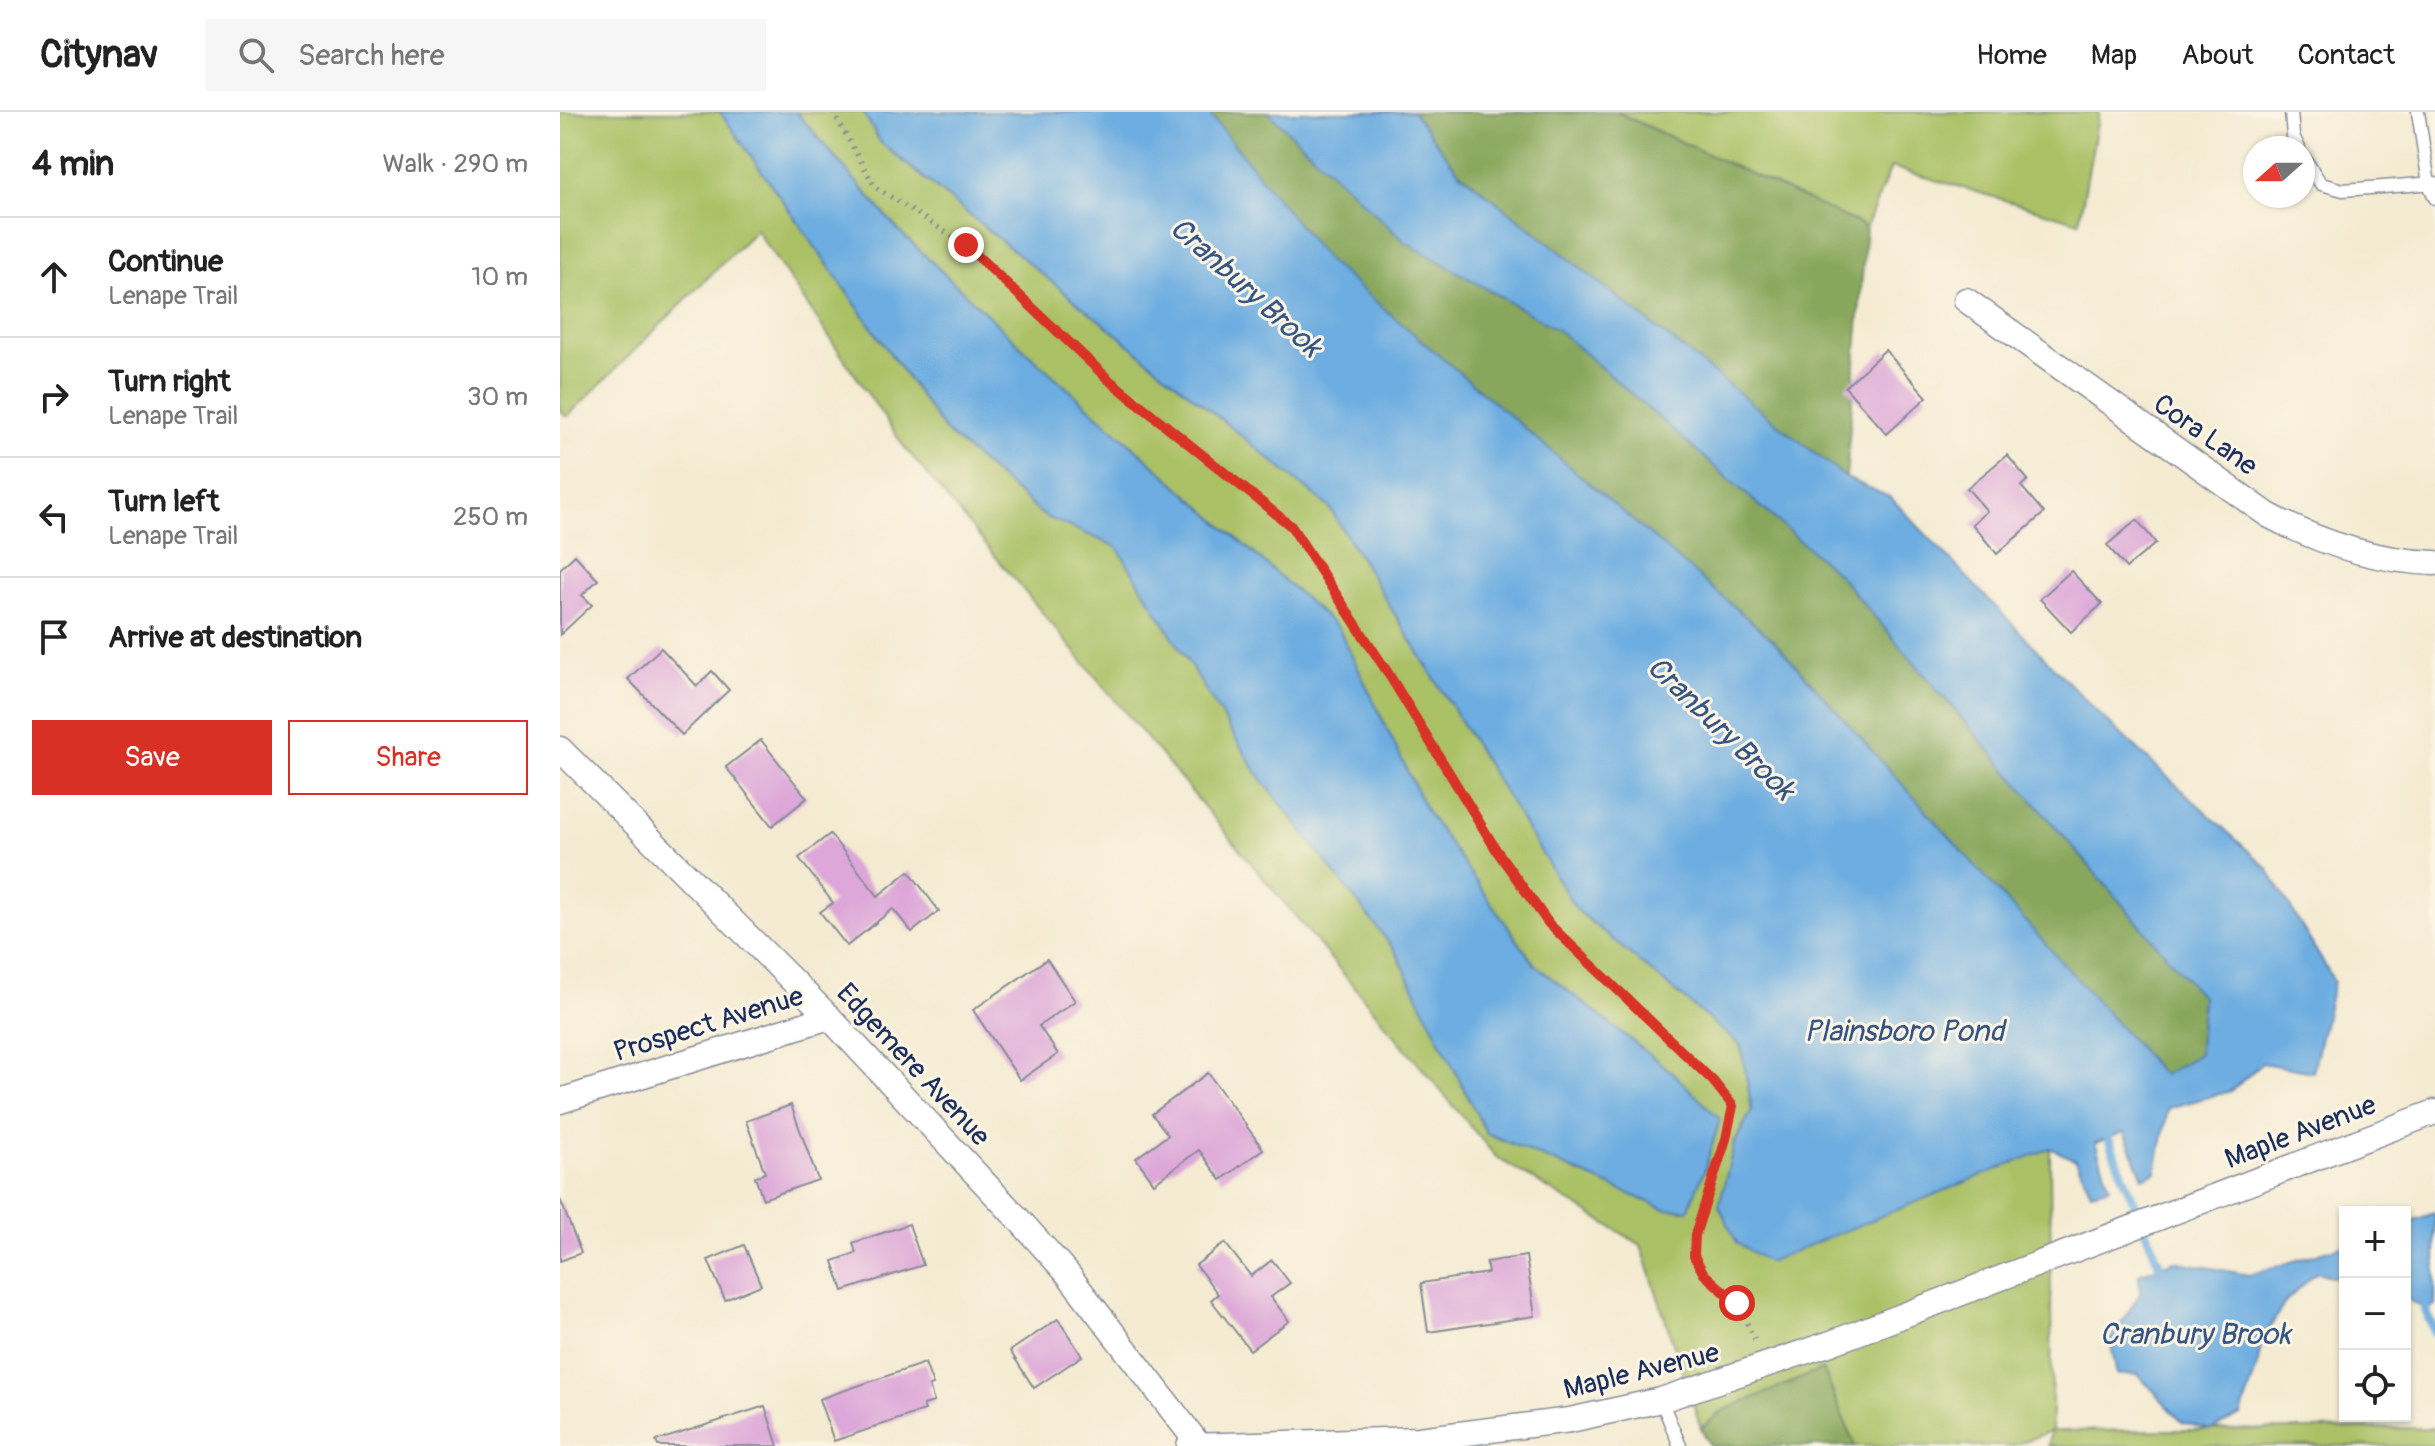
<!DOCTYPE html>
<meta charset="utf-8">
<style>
body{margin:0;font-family:Pangolin,sans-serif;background:#f6f6f6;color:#222}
.controls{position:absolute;right:24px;bottom:24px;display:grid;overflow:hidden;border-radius:0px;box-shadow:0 2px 6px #0004}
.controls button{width:72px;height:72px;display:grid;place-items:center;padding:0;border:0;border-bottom:2px solid #e0e0e0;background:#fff;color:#222;font:40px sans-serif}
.compass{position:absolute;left:1683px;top:24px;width:72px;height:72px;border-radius:50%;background:#fff;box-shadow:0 2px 6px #0004;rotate:249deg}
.stop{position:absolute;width:24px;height:24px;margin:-18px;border:6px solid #d93025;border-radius:50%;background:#fff}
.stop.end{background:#d93025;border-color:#fff;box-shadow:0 2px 8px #0008}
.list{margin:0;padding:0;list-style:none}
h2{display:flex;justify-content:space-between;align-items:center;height:104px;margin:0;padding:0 32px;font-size:34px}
h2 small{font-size:26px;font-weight:400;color:#767676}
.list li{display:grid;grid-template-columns:52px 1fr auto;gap:24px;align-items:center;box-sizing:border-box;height:120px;padding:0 32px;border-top:2px solid #e0e0e0}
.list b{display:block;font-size:30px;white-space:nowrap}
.list p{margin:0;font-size:26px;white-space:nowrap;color:#767676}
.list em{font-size:26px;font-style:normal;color:#767676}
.actions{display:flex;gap:16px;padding:24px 32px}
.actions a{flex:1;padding:18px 0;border:2px solid #d93025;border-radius:0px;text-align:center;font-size:28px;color:#d93025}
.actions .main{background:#d93025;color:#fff}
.icon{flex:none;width:44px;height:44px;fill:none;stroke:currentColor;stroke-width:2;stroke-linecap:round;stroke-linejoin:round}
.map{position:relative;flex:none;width:1875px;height:1334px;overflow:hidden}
header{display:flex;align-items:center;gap:48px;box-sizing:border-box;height:112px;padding:0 40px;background:#fff;border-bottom:2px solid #e0e0e0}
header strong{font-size:38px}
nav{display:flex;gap:44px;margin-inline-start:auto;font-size:28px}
.search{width:560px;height:72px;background:#f6f6f6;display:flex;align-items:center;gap:20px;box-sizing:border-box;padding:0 28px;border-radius:0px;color:#767676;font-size:30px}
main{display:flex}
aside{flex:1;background:#fff}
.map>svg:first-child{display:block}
</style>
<header>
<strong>Citynav</strong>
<div class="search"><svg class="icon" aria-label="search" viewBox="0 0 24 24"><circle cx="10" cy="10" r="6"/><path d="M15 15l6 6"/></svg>Search here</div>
<nav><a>Home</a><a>Map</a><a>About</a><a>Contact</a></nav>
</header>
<main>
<aside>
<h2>4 min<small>Walk · 290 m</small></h2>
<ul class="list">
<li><svg class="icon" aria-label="ahead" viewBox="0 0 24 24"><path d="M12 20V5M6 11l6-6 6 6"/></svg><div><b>Continue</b><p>Lenape Trail</p></div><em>10 m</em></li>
<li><svg class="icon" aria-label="right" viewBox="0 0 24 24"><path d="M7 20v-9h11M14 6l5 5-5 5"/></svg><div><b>Turn right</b><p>Lenape Trail</p></div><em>30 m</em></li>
<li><svg class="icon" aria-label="left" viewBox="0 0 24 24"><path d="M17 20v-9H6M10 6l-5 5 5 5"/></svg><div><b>Turn left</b><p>Lenape Trail</p></div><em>250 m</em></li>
<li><svg class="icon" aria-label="arrive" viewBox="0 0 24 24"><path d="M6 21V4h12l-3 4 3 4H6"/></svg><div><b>Arrive at destination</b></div></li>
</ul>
<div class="actions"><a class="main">Save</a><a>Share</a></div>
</aside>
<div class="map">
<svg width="1875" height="1334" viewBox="0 0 1875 1334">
<rect width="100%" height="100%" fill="#fcf5e5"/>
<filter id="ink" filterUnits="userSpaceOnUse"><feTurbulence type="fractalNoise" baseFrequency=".0125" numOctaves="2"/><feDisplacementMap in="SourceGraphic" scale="16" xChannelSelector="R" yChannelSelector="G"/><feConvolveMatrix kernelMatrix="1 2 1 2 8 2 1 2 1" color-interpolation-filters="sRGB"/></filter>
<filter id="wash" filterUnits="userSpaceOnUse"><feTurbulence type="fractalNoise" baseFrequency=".006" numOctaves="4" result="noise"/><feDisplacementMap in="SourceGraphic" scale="32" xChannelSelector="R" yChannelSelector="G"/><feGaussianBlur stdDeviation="1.8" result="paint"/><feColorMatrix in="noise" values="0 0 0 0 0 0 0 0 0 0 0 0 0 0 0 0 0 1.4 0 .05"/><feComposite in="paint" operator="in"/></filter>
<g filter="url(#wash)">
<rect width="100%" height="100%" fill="#f4ebd2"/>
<g fill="#abc166" stroke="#637862" stroke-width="2">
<path d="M0,0h160l225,319 99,85 73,30 140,227 139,179 90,181 179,76 23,1 -15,-137 -138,-108 -108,-153 -88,-183 -310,-275 -130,-123 -103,-119h67l18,31 448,364 247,402 165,137 11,64 -19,34 35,117 282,-113 2,283 383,-3v18h-387l3,-15 -40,15h-156l-32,-76 -99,40 -23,18 -60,-183 -145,-88 -591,-709 -149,-218 -189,187 -7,-6z"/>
<path d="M1056,0h483l-20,110 -188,-55 -25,60z"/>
</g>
<g fill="#88a75b" stroke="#526b5c" stroke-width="2">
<path d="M648,0h60l136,129 154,89 280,244 364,423 -3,57 -36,22 -390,-436 -447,-380z"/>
<path d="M853,0h203l250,115 -20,251 -388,-307z"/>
<path d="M1263,1257l32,77h-145l-9,-18 23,-18z"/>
</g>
<g fill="#6dade1" stroke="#446ea0" stroke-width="2">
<path d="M160,0h76l103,119 130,123 310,275 88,183 108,153 138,108 47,46 -15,50 -17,41 -23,-1 -179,-76 -90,-181 -139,-179 -140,-226 -73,-31 -99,-85z"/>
<path d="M303,0h345l119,148 446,380 390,435 36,-21 3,-57 -364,-423 -280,-244 -154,-89 -136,-129h145l45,59 388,307 44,19 210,218 167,153 67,113 -21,91 -51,-9 -31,28 -63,17 -12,64 -13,6 -19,-46 -29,11 15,44 -19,5 -15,-32 -26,-12 -282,114 -31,-19 -18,-37 15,-62 18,-34 -11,-64 -165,-137 -247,-402 -448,-364z"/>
<path d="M1875,1101v93l-10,3 -20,-11v-75z"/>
<path d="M1785,1133v35l-28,-8 -31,29 -24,39 -5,27 -16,48 -30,15 -29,-8 -44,-48 -21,1 -7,-35 30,-46 -1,-20 35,-13 75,14z"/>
</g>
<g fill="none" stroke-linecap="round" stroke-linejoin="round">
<g stroke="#6dade1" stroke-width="9">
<path d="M1541,1019l7,7 52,128 6,7"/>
<path d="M1864,1187l1,10 10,24"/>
</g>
</g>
<g id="blocks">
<g fill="#dda7d9">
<path d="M1325,238l42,47 -40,37 -42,-47z"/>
<path d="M1447,343l21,25 -7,6 23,27 -47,41 -25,-30 15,-13 -20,-23z"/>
<path d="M1577,408l19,23 -30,25 -19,-23z"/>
<path d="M15,443l23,25 -16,15 10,10 -32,30v-66z"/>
<path d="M1511,459l31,33 -31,28 -31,-33z"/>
<path d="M101,536l36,38 15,-15 17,19 -47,45 -54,-56z"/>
<path d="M201,628l46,58 -35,28 -46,-59z"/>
<path d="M270,722l48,62 31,-25 30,40 -27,21 -19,-23 -46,37 -27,-34 13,-9 -34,-45z"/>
<path d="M487,847l28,42 -36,25 19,28 -38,26 -47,-70z"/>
<path d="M648,961l55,76 -42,31 -22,-30 -45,33 -18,-25 32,-23 -16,-21z"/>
<path d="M231,993l27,75 -55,19 -8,-22 10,-4 -19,-52z"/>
<path d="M0,1087l21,54 -21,8z"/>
<path d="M349,1112l14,41 -80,26 -10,-30 23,-8 -3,-10z"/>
<path d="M665,1131l26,33 21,-16 18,23 -19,14 18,24 -39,29 -39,-50 7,-6 -22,-29z"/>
<path d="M184,1133l17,40 -36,15 -17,-40z"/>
<path d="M966,1144l9,60 -107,16 -7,-49 67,-10 -2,-11z"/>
<path d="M498,1207l24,37 -48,32 -24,-37z"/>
<path d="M365,1251l8,22 -4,1 5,16 -11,3 2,5 -91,31 -15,-42z"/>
<path d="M205,1294l13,40h-120l-2,-5z"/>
</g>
</g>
</g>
<g filter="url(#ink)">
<use href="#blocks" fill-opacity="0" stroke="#888d98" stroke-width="2"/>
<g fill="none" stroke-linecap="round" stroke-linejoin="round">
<g stroke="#888d98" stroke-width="15">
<g id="service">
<path d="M1731,0l2,24 6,12"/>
<path d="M1858,0l11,72 6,14"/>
<path d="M1743,44l18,28 22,6 92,-7"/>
<path d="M1101,1288l19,46"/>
</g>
</g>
<g stroke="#888d98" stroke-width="27">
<g id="minor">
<path d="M1406,188l302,215c52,28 107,46 167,48"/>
<path d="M0,637l269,268 193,206 45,50 132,172"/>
<path d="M0,989l269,-84"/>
<path d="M629,1334l230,-7 151,-19 91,-20 170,-57 604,-231"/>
</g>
</g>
<path stroke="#888d98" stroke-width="5" stroke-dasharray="2 6" stroke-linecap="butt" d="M273,0l42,75 91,58 143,135 182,146 97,147 109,178 52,73 164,157 20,25 -7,33 -31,96 -1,21 10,18 33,29 18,37"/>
<use href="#service" stroke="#fff" stroke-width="12"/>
<use href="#minor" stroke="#fff" stroke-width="24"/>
</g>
</g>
<g fill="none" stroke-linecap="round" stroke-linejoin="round" filter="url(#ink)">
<path stroke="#d93025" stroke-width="10" d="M406,133l143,135 182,146 97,147 109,178 52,73 164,157 20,25 -7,33 -31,96 -1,21 10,18 33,29"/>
</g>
<g text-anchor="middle" stroke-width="6" stroke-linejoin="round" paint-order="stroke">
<g font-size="28" fill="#1b2f5e" stroke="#fcf5e5">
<text transform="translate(1646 322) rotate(35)" y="10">Cora Lane</text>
<text transform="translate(148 911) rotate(-17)" y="10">Prospect Avenue</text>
<text transform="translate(354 952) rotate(47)" y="10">Edgemere Avenue</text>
<text transform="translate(1740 1019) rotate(-21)" y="10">Maple Avenue</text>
<text transform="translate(1081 1258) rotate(-14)" y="10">Maple Avenue</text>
</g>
<g font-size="30" font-style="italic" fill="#345585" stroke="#fcf5e5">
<text transform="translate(686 175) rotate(42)" y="10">Cranbury Brook</text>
<text transform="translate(1161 616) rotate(44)" y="10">Cranbury Brook</text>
<text x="1344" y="929">Plainsboro Pond</text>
<text x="1635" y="1232">Cranbury Brook</text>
</g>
</g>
</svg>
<div class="controls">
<button>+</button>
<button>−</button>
<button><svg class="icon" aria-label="locate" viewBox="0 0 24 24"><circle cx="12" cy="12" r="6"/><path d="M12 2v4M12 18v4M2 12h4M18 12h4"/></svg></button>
</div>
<svg class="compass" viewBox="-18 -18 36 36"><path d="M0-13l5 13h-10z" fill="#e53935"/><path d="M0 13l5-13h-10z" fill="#767676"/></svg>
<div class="stop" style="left:1177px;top:1191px"></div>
<div class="stop end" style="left:406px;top:133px"></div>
</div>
</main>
